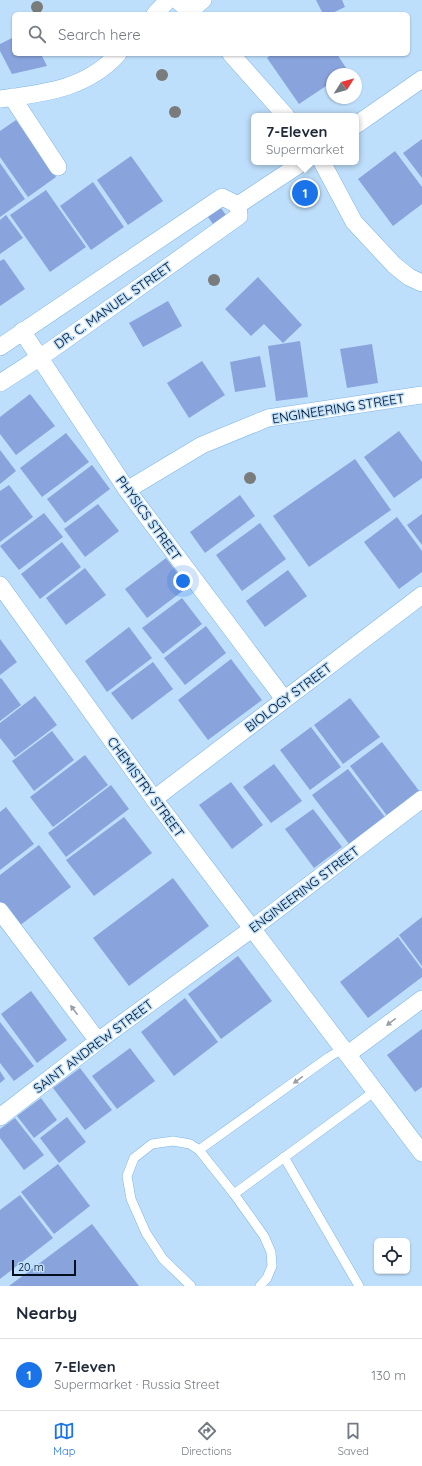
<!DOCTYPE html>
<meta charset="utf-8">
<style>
body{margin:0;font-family:Quicksand,sans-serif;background:#f6f6f7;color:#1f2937}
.controls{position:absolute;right:12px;bottom:12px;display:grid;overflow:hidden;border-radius:6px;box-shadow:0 1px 3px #0004}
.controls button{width:36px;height:36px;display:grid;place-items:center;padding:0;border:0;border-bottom:1px solid #e0e1e3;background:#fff;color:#1f2937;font:20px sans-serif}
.compass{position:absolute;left:326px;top:68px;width:36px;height:36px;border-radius:50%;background:#fff;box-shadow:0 1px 3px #0004;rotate:53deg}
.scale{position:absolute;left:12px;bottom:10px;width:64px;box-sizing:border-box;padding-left:4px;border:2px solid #001020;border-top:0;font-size:11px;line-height:14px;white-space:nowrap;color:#001020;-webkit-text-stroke:3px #bedffc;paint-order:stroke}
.you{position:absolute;left:183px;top:581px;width:14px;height:14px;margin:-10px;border:3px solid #fff;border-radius:50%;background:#1a73e8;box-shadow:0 0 0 6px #1a73e833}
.badge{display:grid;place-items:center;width:26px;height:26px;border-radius:50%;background:#1a73e8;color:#fff;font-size:13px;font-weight:700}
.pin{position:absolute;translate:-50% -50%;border:2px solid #fff;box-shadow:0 1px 4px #0006}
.popup{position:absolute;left:251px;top:113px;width:108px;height:52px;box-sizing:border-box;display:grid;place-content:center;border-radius:6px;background:#fff;filter:drop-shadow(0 1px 3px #0005);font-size:13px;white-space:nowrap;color:#747a83}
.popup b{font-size:15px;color:#1f2937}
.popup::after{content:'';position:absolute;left:50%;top:100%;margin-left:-8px;border:8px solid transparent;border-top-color:#fff}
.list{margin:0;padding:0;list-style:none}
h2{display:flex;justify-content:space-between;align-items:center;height:52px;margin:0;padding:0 16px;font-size:17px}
h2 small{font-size:13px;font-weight:400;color:#747a83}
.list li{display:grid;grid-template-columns:26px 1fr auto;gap:12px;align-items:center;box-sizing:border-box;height:72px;padding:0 16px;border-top:1px solid #e0e1e3}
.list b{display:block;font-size:15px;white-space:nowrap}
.list p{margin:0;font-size:13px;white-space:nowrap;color:#747a83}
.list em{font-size:13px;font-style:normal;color:#747a83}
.icon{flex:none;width:22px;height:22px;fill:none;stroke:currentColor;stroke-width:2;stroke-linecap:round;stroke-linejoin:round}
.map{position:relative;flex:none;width:422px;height:1286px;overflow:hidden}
.search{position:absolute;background:#fff;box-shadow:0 1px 3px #0004;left:12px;right:12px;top:12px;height:44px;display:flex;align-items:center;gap:10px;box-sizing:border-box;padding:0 14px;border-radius:6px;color:#747a83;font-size:15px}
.sheet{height:124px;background:#fff}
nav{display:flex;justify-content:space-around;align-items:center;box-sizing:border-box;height:56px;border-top:1px solid #e0e1e3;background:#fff;font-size:11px;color:#747a83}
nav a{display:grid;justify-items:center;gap:2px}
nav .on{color:#1a73e8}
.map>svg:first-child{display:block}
</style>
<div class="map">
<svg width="422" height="1286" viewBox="0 0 422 1286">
<rect width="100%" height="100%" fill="#bedffc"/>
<g fill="#89a3dc">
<path d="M316,0h26l3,7 -15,7h-7z"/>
<path d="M14,37v17h27l6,12 -35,8 -12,-23v-7z"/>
<path d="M272,54h65l11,17 -4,3h-12v8l-33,22 -32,-46z"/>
<path d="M16,120l40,57 -28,20 -28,-40v-26z"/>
<path d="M422,139v39l-19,-25z"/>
<path d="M395,151l27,36v17l-29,22 -35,-47z"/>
<path d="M131,156l32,45 -35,24 -31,-45z"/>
<path d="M0,163l25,36 -25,18z"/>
<path d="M93,182l31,45 -33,23 -31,-44z"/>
<path d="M46,190l40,57 -36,25 -40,-57z"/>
<path d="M221,208l7,10 -13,9 -7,-10z"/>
<path d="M6,215l17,23 -23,16v-34z"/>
<path d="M4,259l21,30 -25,17v-45z"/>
<path d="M258,277l44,48 -19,18 -19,-19 -13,12 -26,-27z"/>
<path d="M168,301l14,25 -39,21 -14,-24z"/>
<path d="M300,341l8,56 -32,4 -8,-55z"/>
<path d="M372,344l6,39 -31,5 -7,-39z"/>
<path d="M260,356l6,31 -31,5 -5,-30z"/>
<path d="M202,361l23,34 -36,23 -22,-35z"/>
<path d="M30,394l25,32 -39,29 -16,-21v-17z"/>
<path d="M399,431l23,31v16l-28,20 -30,-41z"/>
<path d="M66,433l23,29 -47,35 -22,-29z"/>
<path d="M0,450l16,21 -16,13z"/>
<path d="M355,459l36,51 -82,57 -36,-51z"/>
<path d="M92,465l18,24 -45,34 -18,-24z"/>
<path d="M9,485l24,32 -33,25v-51z"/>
<path d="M240,495l15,21 -50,37 -15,-21z"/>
<path d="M98,504l21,27 -34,26 -21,-28z"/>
<path d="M44,513l19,24 -44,33 -19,-24z"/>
<path d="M422,514v31l-15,-20z"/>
<path d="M397,517l25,34v21l-23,17 -35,-47z"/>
<path d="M260,523l26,36 -44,32 -26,-36z"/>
<path d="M62,542l19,25 -41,32 -19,-25z"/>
<path d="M166,558l22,29 -41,31 -22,-29z"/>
<path d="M85,568l21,27 -40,30 -20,-27z"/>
<path d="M288,570l19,26 -42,31 -19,-26z"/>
<path d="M182,598l20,26 -39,30 -21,-26z"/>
<path d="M206,626l20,27 -41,32 -21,-27z"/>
<path d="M129,627l23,31 -45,34 -22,-31z"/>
<path d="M0,639l17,23 -17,13z"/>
<path d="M231,659l31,41 -54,40 -30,-40z"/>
<path d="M153,662l20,27 -41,31 -21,-27z"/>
<path d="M1,678l20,27 -21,16v-42z"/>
<path d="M35,696l22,29 -42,32 -15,-19v-15z"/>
<path d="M350,698l30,39 -37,27 -29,-39z"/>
<path d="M311,727l30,40 -31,23 -30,-40z"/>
<path d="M52,731l22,29 -40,31 -22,-30z"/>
<path d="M382,742l38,50 -32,25 -38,-51z"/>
<path d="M85,755l23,30 -55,42 -23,-30z"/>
<path d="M274,764l28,37 -31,22 -28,-36z"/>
<path d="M348,769l37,48 -36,27 -37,-49z"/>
<path d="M231,782l32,43 -31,24 -33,-44z"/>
<path d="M111,785l18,24 -63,48 -18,-24z"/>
<path d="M6,807l28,37 -34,26v-58z"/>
<path d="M313,809l29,38 -28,21 -29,-39z"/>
<path d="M124,817l28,36 -58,43 -28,-36z"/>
<path d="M39,845l32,42 -52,39 -19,-24v-27z"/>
<path d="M173,878l36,48 -80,60 -36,-48z"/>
<path d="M422,917v49l-23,-31z"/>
<path d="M398,937l24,32v8l-54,41 -28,-36z"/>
<path d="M238,956l34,45 -51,38 -33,-45z"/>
<path d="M31,991l36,49 -30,23 -36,-49z"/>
<path d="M185,998l33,44 -44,34 -33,-44z"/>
<path d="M0,1022l34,44 -20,15 -14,-18z"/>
<path d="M422,1029v58l-7,5 -28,-37z"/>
<path d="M130,1048l25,33 -38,28 -25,-33z"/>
<path d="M80,1068l32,42 -27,20 -32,-42z"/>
<path d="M0,1071l5,8 -5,4z"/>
<path d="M41,1098l16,22 -23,18 -17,-22z"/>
<path d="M67,1117l19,25 -27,21 -19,-25z"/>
<path d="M15,1118l29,37 -20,15 -24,-32v-9z"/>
<path d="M58,1164l32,42 -36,28 -33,-42z"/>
<path d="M20,1195l33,43 -53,41v-69z"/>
<path d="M92,1224l47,62h-130z"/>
</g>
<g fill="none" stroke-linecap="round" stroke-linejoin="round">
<g stroke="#7eb5e4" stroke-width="10">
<g id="service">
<path d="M199,1150l130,-93 15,-9"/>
<path d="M284,1157l75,129"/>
<path d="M234,1194l141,-103"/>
<path d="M191,1286l-28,-27 -17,-26 -15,-34 -4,-23 7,-18 18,-14 21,-3 17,3 9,6 35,44 30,42 7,16 1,14 -5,12 -7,8"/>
</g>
</g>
<g stroke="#7eb5e4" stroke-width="18">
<g id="minor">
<path d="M177,0l16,14"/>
<path d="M190,11l13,-11"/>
<path d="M155,14l13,-14"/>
<path d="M231,54l55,62"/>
<path d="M12,97l46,70"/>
<path d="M0,99c45,-6 86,-10 118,-45"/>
<path d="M356,125l66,-46"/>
<path d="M322,162l32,60 40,43 15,12 13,6"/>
<path d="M238,205l65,-43"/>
<path d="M22,331l105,159 157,209"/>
<path d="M0,347l222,-150 16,8"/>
<path d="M0,383l51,-33 188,-134 -1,-11"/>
<path d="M127,490l75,-45 66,-27 154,-23"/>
<path d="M0,585l154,214 268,354"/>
<path d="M154,799l268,-204"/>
<path d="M0,911l98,130"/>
<path d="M348,1054l74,-55"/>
<path d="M0,1117l98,-76 155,-113 169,-129"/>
</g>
</g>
<use href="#service" stroke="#fff" stroke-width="9"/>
<use href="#minor" stroke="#fff" stroke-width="17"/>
</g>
<g fill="#7a7b7b">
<circle cx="37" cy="7" r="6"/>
<circle cx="162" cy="75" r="6"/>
<circle cx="175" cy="112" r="6"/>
<circle cx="214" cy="280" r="6"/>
<circle cx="250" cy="478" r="6"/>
</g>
<defs><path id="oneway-solid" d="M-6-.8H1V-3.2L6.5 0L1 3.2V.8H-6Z"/></defs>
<g fill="#999fa6">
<use href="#oneway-solid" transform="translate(74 1010) rotate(-127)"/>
<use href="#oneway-solid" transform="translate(391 1022) rotate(143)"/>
<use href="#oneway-solid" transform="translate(298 1080) rotate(144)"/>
</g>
<g text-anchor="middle" stroke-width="3" stroke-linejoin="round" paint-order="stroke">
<g font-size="13" fill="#001020" stroke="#bedffc">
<text transform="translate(113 305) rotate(-35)" y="5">DR. C. MANUEL STREET</text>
<text transform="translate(338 408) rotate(-9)" y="5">ENGINEERING STREET</text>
<text transform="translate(149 518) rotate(54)" y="5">PHYSICS STREET</text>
<text transform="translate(288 697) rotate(-37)" y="5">BIOLOGY STREET</text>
<text transform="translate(146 787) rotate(54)" y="5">CHEMISTRY STREET</text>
<text transform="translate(304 889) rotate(-37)" y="5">ENGINEERING STREET</text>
<text transform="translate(93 1046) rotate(-37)" y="5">SAINT ANDREW STREET</text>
</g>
</g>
</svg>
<div class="controls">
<button><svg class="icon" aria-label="locate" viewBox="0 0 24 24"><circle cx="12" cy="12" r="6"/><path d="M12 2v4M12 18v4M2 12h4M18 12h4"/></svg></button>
</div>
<svg class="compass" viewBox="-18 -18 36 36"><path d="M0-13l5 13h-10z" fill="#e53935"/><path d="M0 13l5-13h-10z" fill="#747a83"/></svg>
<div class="scale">20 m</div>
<div class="you"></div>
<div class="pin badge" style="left:305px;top:193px">1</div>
<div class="popup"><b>7-Eleven</b>Supermarket</div>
<div class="search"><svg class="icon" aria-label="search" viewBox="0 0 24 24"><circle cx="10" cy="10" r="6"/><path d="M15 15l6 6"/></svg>Search here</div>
</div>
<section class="sheet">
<h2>Nearby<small></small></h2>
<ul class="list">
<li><span class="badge">1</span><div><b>7-Eleven</b><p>Supermarket · Russia Street</p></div><em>130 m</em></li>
</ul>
</section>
<nav>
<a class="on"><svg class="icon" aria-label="map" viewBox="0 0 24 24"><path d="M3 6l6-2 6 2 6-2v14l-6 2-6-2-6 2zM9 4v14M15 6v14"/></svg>Map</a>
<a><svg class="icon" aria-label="directions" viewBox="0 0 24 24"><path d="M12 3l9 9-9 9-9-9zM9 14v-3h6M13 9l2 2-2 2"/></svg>Directions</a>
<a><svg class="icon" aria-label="saved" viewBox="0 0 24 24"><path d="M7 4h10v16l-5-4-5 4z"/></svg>Saved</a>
</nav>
